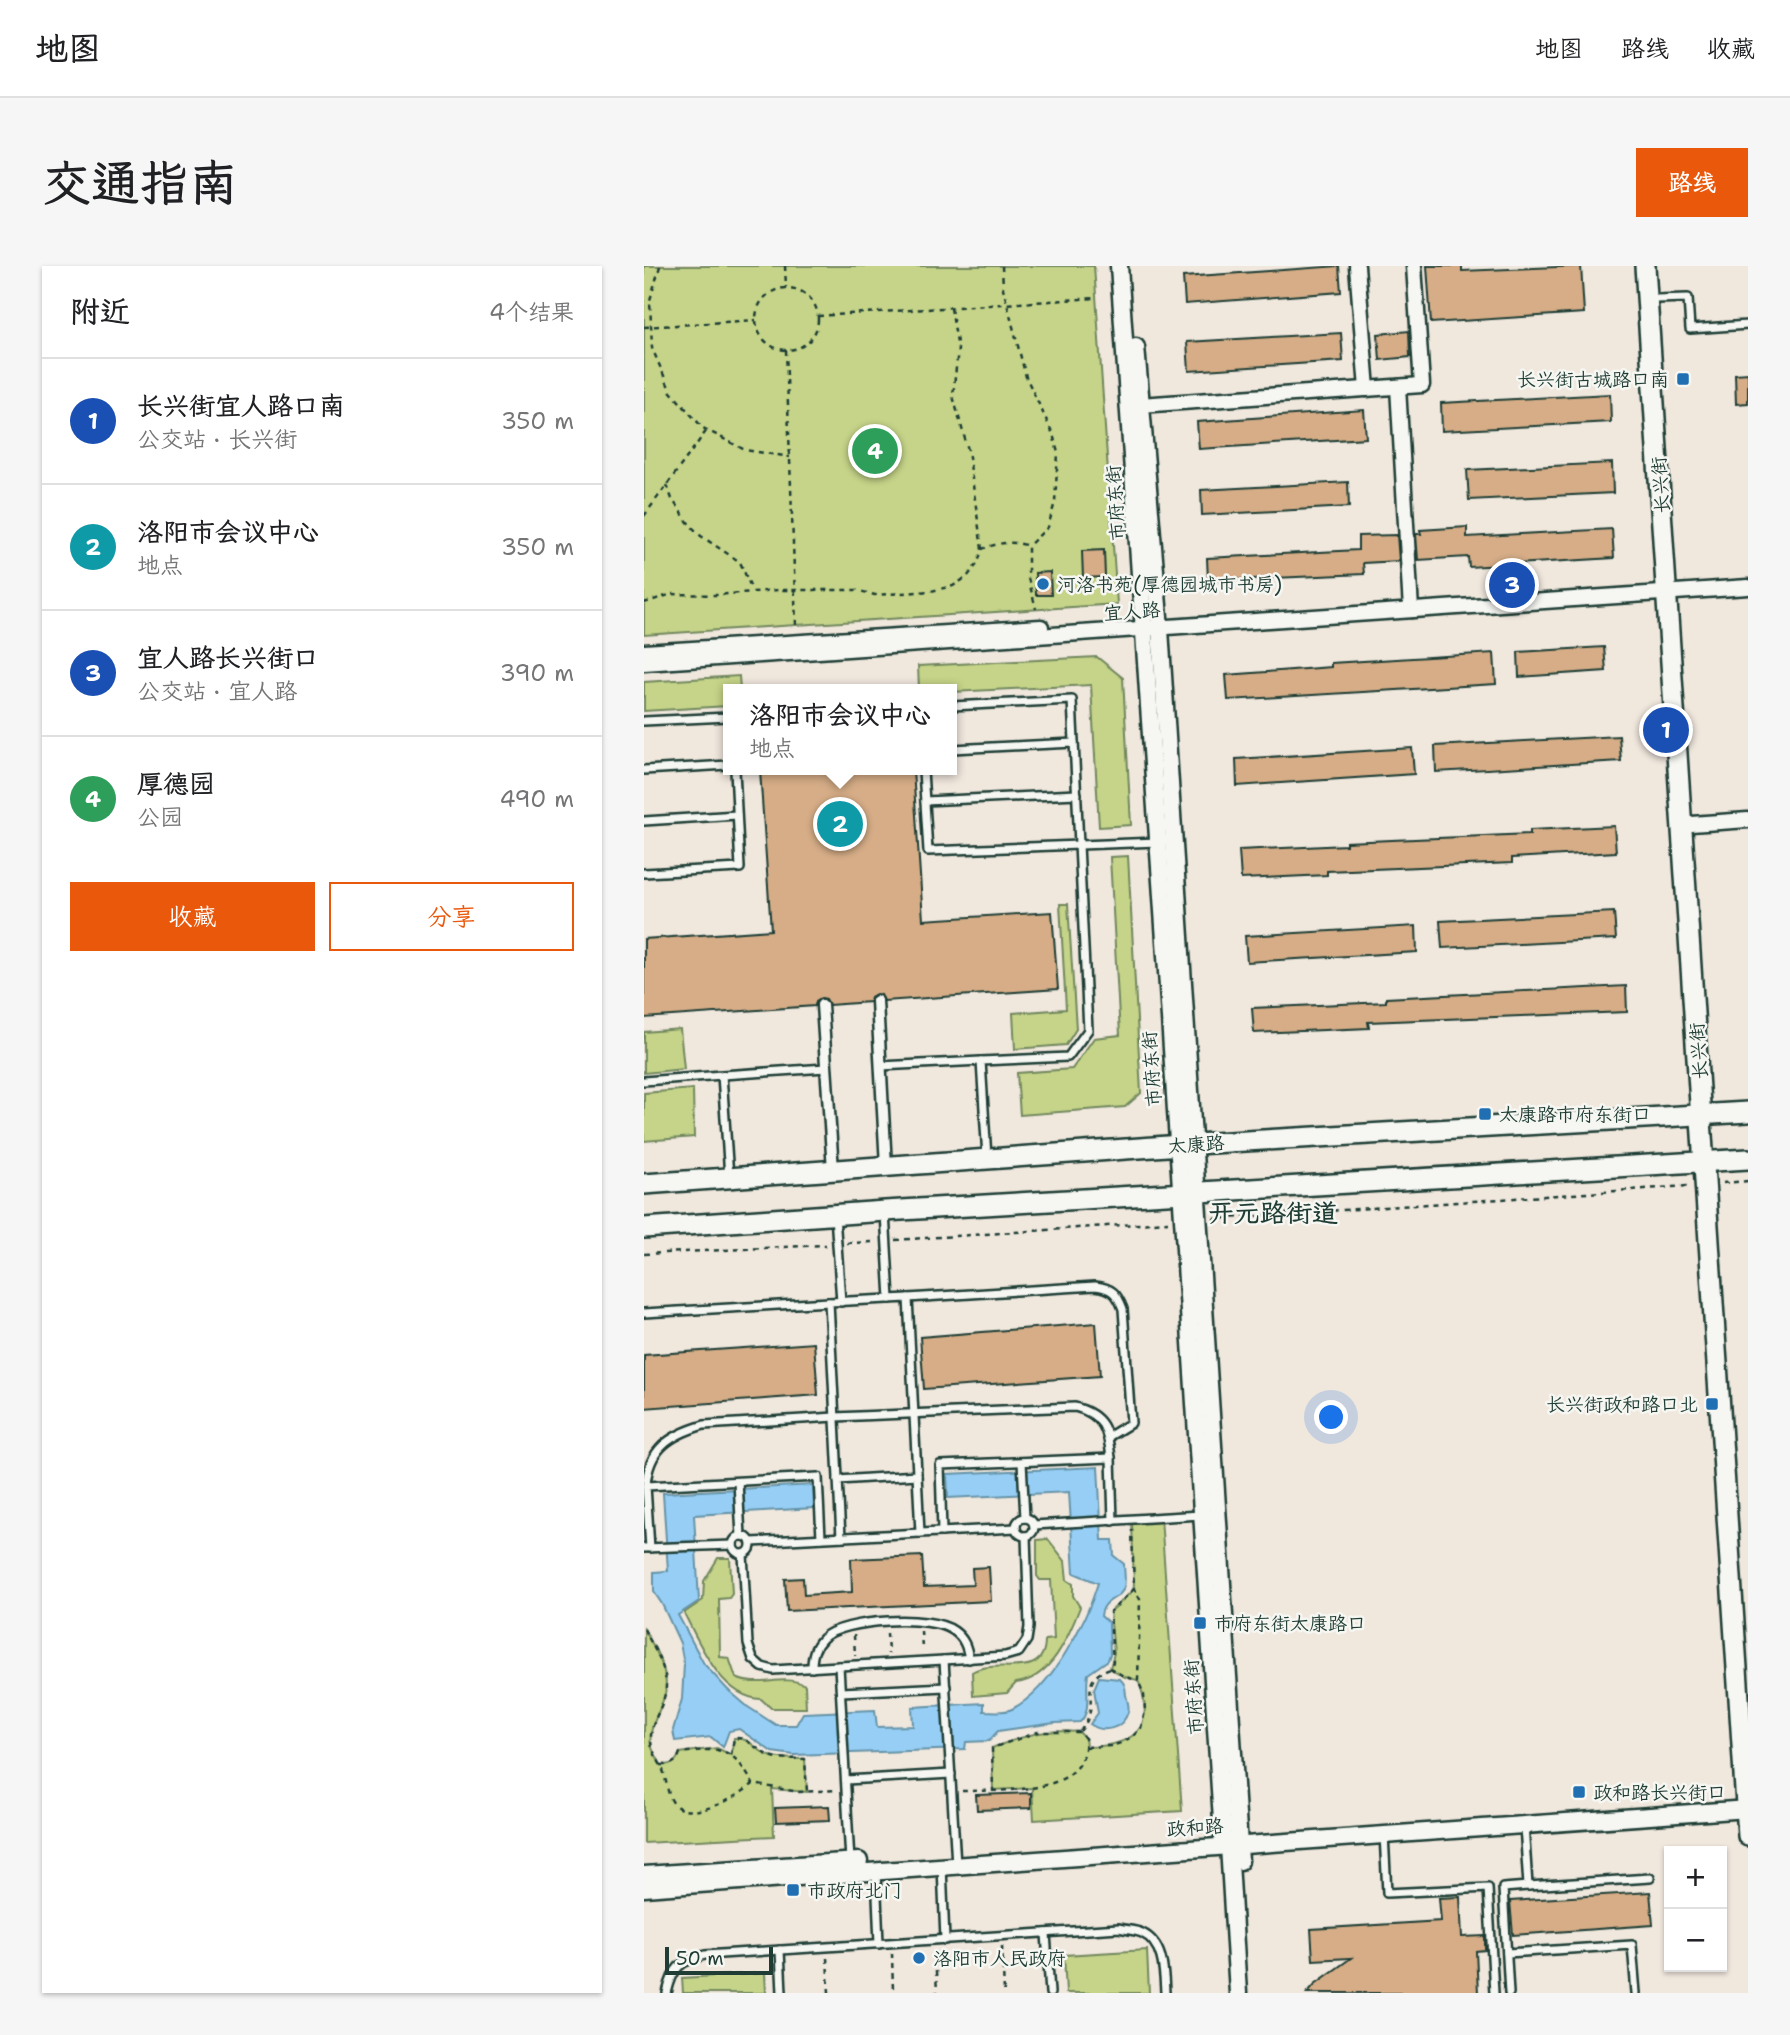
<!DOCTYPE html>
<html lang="zh">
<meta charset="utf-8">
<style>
body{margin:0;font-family:"Shantell Sans","LXGW WenKai TC",sans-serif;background:#f6f6f6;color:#202124}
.controls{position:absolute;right:21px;bottom:21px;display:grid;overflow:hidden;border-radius:0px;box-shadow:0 2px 5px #0004}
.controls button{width:63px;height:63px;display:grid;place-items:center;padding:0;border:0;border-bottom:2px solid #e0e0e0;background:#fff;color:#202124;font:35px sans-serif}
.scale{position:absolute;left:21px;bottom:18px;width:108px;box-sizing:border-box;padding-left:7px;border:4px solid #1f3d34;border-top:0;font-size:19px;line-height:24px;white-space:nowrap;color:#1f3d34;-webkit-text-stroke:5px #f6f6f2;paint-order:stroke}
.you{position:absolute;left:688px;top:1152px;width:24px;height:24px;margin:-18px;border:5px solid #fff;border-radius:50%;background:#1a73e8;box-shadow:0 0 0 10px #1a73e833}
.badge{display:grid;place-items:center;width:46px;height:46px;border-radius:50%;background:#ea580c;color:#fff;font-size:23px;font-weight:700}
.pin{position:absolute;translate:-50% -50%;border:4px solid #fff;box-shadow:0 2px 7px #0006}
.popup{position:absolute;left:79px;top:418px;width:234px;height:91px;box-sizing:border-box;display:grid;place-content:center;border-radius:0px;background:#fff;filter:drop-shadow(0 2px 5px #0005);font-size:23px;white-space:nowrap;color:#757577}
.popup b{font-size:26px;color:#202124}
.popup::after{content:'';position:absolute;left:50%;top:100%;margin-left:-14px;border:14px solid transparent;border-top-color:#fff}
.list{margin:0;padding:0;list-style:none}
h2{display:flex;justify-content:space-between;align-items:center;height:91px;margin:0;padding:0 28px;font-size:30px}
h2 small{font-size:23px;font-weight:400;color:#757577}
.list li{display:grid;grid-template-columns:46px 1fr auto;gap:21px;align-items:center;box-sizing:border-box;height:126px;padding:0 28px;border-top:2px solid #e0e0e0}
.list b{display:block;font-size:26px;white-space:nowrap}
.list p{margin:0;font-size:23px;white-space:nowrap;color:#757577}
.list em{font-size:23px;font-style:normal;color:#757577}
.actions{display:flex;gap:14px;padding:21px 28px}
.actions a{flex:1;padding:16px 0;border:2px solid #ea580c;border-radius:0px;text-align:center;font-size:24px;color:#ea580c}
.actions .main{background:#ea580c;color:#fff}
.map{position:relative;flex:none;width:1104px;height:1727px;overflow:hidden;border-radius:0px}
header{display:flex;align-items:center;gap:42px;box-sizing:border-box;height:98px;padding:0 35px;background:#fff;border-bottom:2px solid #e0e0e0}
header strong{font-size:33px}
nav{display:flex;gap:38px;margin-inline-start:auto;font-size:24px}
.intro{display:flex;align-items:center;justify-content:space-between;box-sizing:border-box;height:168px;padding:0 42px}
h1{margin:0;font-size:49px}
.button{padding:18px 32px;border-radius:0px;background:#ea580c;color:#fff;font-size:24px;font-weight:700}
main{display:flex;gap:42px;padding:0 42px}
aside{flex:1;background:#fff;border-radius:0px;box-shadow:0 2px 5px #0004}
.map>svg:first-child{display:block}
</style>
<header>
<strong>地图</strong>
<nav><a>地图</a><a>路线</a><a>收藏</a></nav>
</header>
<div class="intro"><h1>交通指南</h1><a class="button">路线</a></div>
<main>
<aside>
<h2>附近<small>4个结果</small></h2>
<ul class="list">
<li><span class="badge" style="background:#1a4fb4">1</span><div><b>长兴街宜人路口南</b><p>公交站 · 长兴街</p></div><em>350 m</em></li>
<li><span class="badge" style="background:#0f9aa8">2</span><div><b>洛阳市会议中心</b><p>地点</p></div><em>350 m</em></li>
<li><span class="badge" style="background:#1a4fb4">3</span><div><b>宜人路长兴街口</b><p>公交站 · 宜人路</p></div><em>390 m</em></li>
<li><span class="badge" style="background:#2e9e5b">4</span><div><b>厚德园</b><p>公园</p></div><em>490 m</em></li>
</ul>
<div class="actions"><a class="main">收藏</a><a>分享</a></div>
</aside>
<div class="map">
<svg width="1104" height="1727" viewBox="0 0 1104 1727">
<rect width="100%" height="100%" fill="#f0e7dd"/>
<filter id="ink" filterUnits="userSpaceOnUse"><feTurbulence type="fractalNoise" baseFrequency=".0143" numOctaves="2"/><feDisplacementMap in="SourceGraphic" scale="14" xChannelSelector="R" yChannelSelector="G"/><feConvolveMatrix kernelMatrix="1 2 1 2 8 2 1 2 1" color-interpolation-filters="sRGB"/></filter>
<g filter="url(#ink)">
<g fill="#c5d488" stroke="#72885e" stroke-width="2">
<path d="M0,0h450l23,338 -473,31z"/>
<path d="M453,391l26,21 8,147 -32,2 -8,-142 -139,7v-3h-33l-1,-23z"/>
<path d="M95,410l1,13h-12v17l-84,5v-29z"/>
<path d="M484,590l13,237 -16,14 -105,8 -3,-42 55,-4 22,-31 26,-3 -10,-178z"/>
<path d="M416,638h8l8,125 -10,16 -51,4 -2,-36 53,-4z"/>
<path d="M36,763l4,40 -40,4v-41z"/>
<path d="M49,823l1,48 -50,4v-48z"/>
<path d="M517,1252l21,293 -148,9 -2,-32 -39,2 -1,-42c36,-13 48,-19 87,-16l6,6 1,9c46,-1 72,-17 52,-67l-13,-3 -15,-9 4,-15 -4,-41 24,-23 -2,-69z"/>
<path d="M404,1273l17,22 2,19 6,4v12l7,11c-11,29 -29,72 -64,76l-9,10 -34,3 -1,-24c23,-15 73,11 73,-32l9,-1 -3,-59h-11l-3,-4v-36z"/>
<path d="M74,1292h12l2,36 -3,4 -10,1 1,58 9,1 7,20c24,11 47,-5 69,7l1,23h-35l-10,-9c-40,-2 -61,-55 -77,-86l19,-13 1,-19z"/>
<path d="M0,1363c9,16 22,37 22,57 0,20 -19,38 -15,59 2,7 7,13 10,20 10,0 15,-2 19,-12l37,-5 14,7 3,-17c16,-1 22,13 36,18 11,4 24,2 35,3l2,33 -35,-3 2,47 -130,7z"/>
<path d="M503,1684l2,43h-83l-2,-38z"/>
<path d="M121,1707l1,20h-83l-1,-15z"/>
</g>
<g fill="#96cef5" stroke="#6694a8" stroke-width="2">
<path d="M454,1201l4,73h11l1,16 10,8c0,7 2,16 0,23 -3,13 -21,10 -23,29l8,7 1,31 -2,6 -20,14c-3,15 4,37 -8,48l-25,1 -57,8 -9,10 -23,1 -1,7 -171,6 -22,-3 -33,-23 -10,2 -6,16 -12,-10 -36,4 -2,-11 9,-31 2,-35 -4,-21 -18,-39 -8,-12v-20l14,-1 -5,-78 150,-8 1,23 -120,7 5,86 -21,14 26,49 23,25 21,18 28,18h20l7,-12 72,-3 2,17 36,-1 -1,-19 72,-4v8c9,0 20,2 28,-2 39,-20 74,-86 86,-126l-24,-10 -5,-81 -121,6 -1,-24z"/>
<path d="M455,1411l21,2c6,6 5,9 6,16 1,6 4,11 2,17 -5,17 -25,22 -38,12l8,-11 -4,-24z"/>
</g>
<g fill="#d6ad87" stroke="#1f3d34" stroke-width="2">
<path d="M695,0l2,26 -156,12 -2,-27z"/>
<path d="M783,0h35v5l119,-5 3,47 -153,10z"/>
<path d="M765,65l1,26 -30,3 -2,-26z"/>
<path d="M697,67l2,28 -154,10 -2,-29z"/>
<path d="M1104,107v30l-12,1 -1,-30z"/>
<path d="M966,128l1,28 -169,9 -1,-28z"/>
<path d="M720,144l2,28 -167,11 -2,-27z"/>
<path d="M968,197l1,30 -144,7 -2,-30z"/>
<path d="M704,216l1,25 -147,8 -1,-25z"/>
<path d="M823,261v10l145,-8 2,29 -145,9 -1,-10 -50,3 -2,-26h5l-1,-4z"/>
<path d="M753,269l2,26 -36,2 1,11 -156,7 -1,-23 151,-8v-14z"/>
<path d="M460,284l1,27 -22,1 -1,-27z"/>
<path d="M406,306l1,23h-15l-1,-22z"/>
<path d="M960,381l2,24 -87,6 -1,-25z"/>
<path d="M850,387l2,31 -268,16 -2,-25 105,-8v-4z"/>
<path d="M975,470l2,25 -185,11 -1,-26z"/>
<path d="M768,482l2,26 -177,12 -1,-27z"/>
<path d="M116,504h153l10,150 129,-8 6,77 -174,12 -3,-6 -5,-1 -5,3 -1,5 -41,3 -3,-6 -5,-1 -5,3 -1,5 -171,12v-79l127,-9z"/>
<path d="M970,560l2,26 -104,6v5l-185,8v4l-86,4 -2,-29 107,-5v-3l184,-8v-4z"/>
<path d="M970,646l2,27 -174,9 -2,-27z"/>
<path d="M772,660l1,26 -170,10 -2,-26z"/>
<path d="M982,720l1,26 -259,10 1,6 -115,5 -2,-25 134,-6v-4z"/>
<path d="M452,1057l4,53 -176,13 -4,-52z"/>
<path d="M170,1077l4,52 -174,13v-53z"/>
<path d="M278,1290l2,31 49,-2 -1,-17 17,-1 2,34 -204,10 -2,-32 18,-1 1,17 48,-3 -1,-33z"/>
<path d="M387,1527v15l-54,2 -1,-15z"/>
<path d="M185,1540l1,14 -54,2 -1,-14z"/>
<path d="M1006,1626l3,33 -140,10 -3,-34z"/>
<path d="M816,1631l2,40 23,-1v14l-9,1 2,42h-171l8,-9 36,-26 -38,2 -2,-31 130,-8 -2,-23z"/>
</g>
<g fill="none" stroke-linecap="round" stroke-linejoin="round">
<g stroke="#1f3d34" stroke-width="12">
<g id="service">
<path d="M1012,33l32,-1 2,31 58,-4"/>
<path d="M308,440l120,-6 16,330 -20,27 -87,4 6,97"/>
<path d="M0,455l84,-4"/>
<path d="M308,483l122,-6"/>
<path d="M0,504l84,-5"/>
<path d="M279,504l5,81 230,-9"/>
<path d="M281,535l152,-7"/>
<path d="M0,555l93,-6"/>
<path d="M0,607l96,-5 -5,-98"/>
<path d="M236,800l101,-5"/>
<path d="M78,809l104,-7"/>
<path d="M0,815l78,-6 7,102"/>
<path d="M241,947l5,86"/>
<path d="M191,949l6,87"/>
<path d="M264,1032l187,-12c17,2 22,7 28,23l8,114 -23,14"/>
<path d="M0,1047l185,-11"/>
<path d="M378,1196l3,56"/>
<path d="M194,1214l79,-5"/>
<path d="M94,1216l3,54"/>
<path d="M2,1220c2,-37 24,-51 58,-61l131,-8 240,-10c29,8 33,23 36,51"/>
<circle cx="381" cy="1261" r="9"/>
<path d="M390,1259l167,-10"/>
<path d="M298,1266l-2,-67 171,-7 2,63"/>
<circle cx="98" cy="1279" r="9"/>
<path d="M197,1271l-12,-235 79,-4 12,235"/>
<path d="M107,1276l265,-14"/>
<path d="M0,1282l89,-3"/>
<path d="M6,1282l-4,-62 172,-9 3,61"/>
<path d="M99,1288l5,90 5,15 9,8 11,3 66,-4"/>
<path d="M300,1394l61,-4 14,-4 8,-12 2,-13 -3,-91"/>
<path d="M168,1402c0,-12 2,-21 11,-30 20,-19 109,-24 131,-7 10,7 13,16 15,28"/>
<path d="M197,1426l105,-5"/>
<path d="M202,1514l105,-6"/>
<path d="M880,1559l4,61 122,-8"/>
<path d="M740,1568l3,59 101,-5 6,105"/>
<path d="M206,1595l-11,-195 105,-6 12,205"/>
<path d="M298,1600l3,74"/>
<path d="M232,1605l3,73"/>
<path d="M402,1667l4,60"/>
<path d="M136,1684l2,43"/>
<path d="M863,1687l125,-8 4,48"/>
<path d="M23,1727c6,-26 13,-32 38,-38l414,-27c7,2 16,2 23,5 22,10 22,39 23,60"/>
<path d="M865,1727l-6,-105 25,-2"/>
</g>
</g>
<g stroke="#1f3d34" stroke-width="15">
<g id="pedestrian">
<path d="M233,735l9,165"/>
<path d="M178,739l11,165"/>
</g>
</g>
<g stroke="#1f3d34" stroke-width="19">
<g id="minor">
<path d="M713,0l10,123"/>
<path d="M754,121l13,223"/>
<path d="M496,139l282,-20 -8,-119"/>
<path d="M0,386l397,-25"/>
<path d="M0,397l1104,-76"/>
<path d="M1047,558l57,-4"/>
</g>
</g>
<g stroke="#1f3d34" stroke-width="21">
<g id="tertiary">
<path d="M475,0c38,523 69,1047 104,1570l6,10 9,147"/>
<path d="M492,81l24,282 80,1232"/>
<path d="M0,1609l215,-14"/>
<path d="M0,1622l1104,-79"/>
</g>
</g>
<g stroke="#1f3d34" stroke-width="24">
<g id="secondary">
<path d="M1001,0l103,1570"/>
<path d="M0,918l551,-40 553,-32"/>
<path d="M0,962l241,-17 863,-52"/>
</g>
</g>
<g stroke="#1f3d34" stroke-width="2.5" stroke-dasharray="5 5" stroke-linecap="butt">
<path d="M16,0l-10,34 2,48 19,44 32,36 42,22 45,7"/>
<path d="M141,0l1,21"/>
<path d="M358,0l1,22 23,89 27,57 5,19 -3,49 -7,25 -20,19"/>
<circle cx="143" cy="53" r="31"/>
<path d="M307,42l7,41 -5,47 15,54 14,99"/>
<path d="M174,50l278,-18"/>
<path d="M0,61l112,-7"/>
<path d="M142,84l10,275"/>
<path d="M23,219l5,14 18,26 11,11 39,26 12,28"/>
<path d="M0,250l63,-86"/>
<path d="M0,337l28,-9 44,1 62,-5h78l19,5 56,-4 22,-5 14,-9 11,-14 4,-14c15,-6 31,-9 46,-3v32l8,31"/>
<path d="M1079,917l25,-2"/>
<path d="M569,953l475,-33"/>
<path d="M251,974l273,-18"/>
<path d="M203,977l28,-1"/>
<path d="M0,988l182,-9"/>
<path d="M0,1363c8,16 21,36 22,54 1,21 -16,37 -15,57 0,11 8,20 12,30 4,11 4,27 12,35 17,17 63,-8 78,-21l46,8 37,-2"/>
<path d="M277,1365l1,18"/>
<path d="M243,1367l1,21"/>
<path d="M210,1369l1,21"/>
<path d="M466,1402l15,9 13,3"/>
<path d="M436,1465c25,-29 -7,-49 30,-63l3,-6 -3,-50 24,-23"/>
<path d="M442,1481l24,-1 11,-3 12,-7 8,-8 4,-17 -1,-16 -6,-15 2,-81 -6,-10 -2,-59"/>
<path d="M87,1489l3,-17c16,-1 22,13 36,18 11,4 24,2 35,3l2,33"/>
<path d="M17,1499c10,0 15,-1 19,-12 40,-5 51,-9 73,31"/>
<path d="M318,1525c39,-1 129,6 123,-53l-6,-6h-41l-46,16 1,42"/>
<path d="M358,1680l2,47"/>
<path d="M291,1685l2,42"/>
<path d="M248,1687l1,40"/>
<path d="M183,1692l2,35"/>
</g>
<use href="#service" stroke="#f6f6f2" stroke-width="7"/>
<use href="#pedestrian" stroke="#f6f6f2" stroke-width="10"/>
<use href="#minor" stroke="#f6f6f2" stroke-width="14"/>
<use href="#tertiary" stroke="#f6f6f2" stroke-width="16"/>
<use href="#secondary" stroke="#f6f6f2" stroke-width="19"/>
</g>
</g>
<g fill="#1f6fb2" stroke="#f6f6f2" stroke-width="2.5">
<rect x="1032" y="106" width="14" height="14" rx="3.5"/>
<circle cx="399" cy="318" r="7"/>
<rect x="834" y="841" width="14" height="14" rx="3.5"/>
<rect x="1061" y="1131" width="14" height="14" rx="3.5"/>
<rect x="549" y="1350" width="14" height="14" rx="3.5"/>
<rect x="928" y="1519" width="14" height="14" rx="3.5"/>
<rect x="142" y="1617" width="14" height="14" rx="3.5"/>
<circle cx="275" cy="1692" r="7"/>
</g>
<g text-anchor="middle" stroke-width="5" stroke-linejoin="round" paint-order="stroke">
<g font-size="19" fill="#1f3d34" stroke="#f6f6f2" text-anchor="start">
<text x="1025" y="120" text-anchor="end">长兴街古城路口南</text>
<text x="413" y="325">河洛书苑(厚德园城市书房)</text>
<text x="855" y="855">太康路市府东街口</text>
<text x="1054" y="1145" text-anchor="end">长兴街政和路口北</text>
<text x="570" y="1364">市府东街太康路口</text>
<text x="949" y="1533">政和路长兴街口</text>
<text x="163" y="1631">市政府北门</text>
<text x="289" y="1699">洛阳市人民政府</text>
</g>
<g font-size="19" fill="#1f3d34" stroke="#f6f6f2">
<text transform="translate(1016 219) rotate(-94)" y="7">长兴街</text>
<text transform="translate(471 237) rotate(-94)" y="7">市府东街</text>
<text transform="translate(488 345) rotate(-4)" y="7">宜人路</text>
<text transform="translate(1054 785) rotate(-94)" y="7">长兴街</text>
<text transform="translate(507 803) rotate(-94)" y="7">市府东街</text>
<text transform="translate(552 878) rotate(-4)" y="7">太康路</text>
<text transform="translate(549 1431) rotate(-94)" y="7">市府东街</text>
<text transform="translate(551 1561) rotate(-4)" y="7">政和路</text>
</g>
<g font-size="26" font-weight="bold" fill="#1f3d34" stroke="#f6f6f2">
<text x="629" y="956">开元路街道</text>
</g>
</g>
</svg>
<div class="controls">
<button>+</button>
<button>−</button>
</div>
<div class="scale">50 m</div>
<div class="you"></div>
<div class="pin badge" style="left:1022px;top:464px;background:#1a4fb4">1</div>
<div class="pin badge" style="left:196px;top:558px;background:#0f9aa8">2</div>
<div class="popup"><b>洛阳市会议中心</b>地点</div>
<div class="pin badge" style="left:868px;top:319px;background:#1a4fb4">3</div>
<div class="pin badge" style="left:231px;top:185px;background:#2e9e5b">4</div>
</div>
</main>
